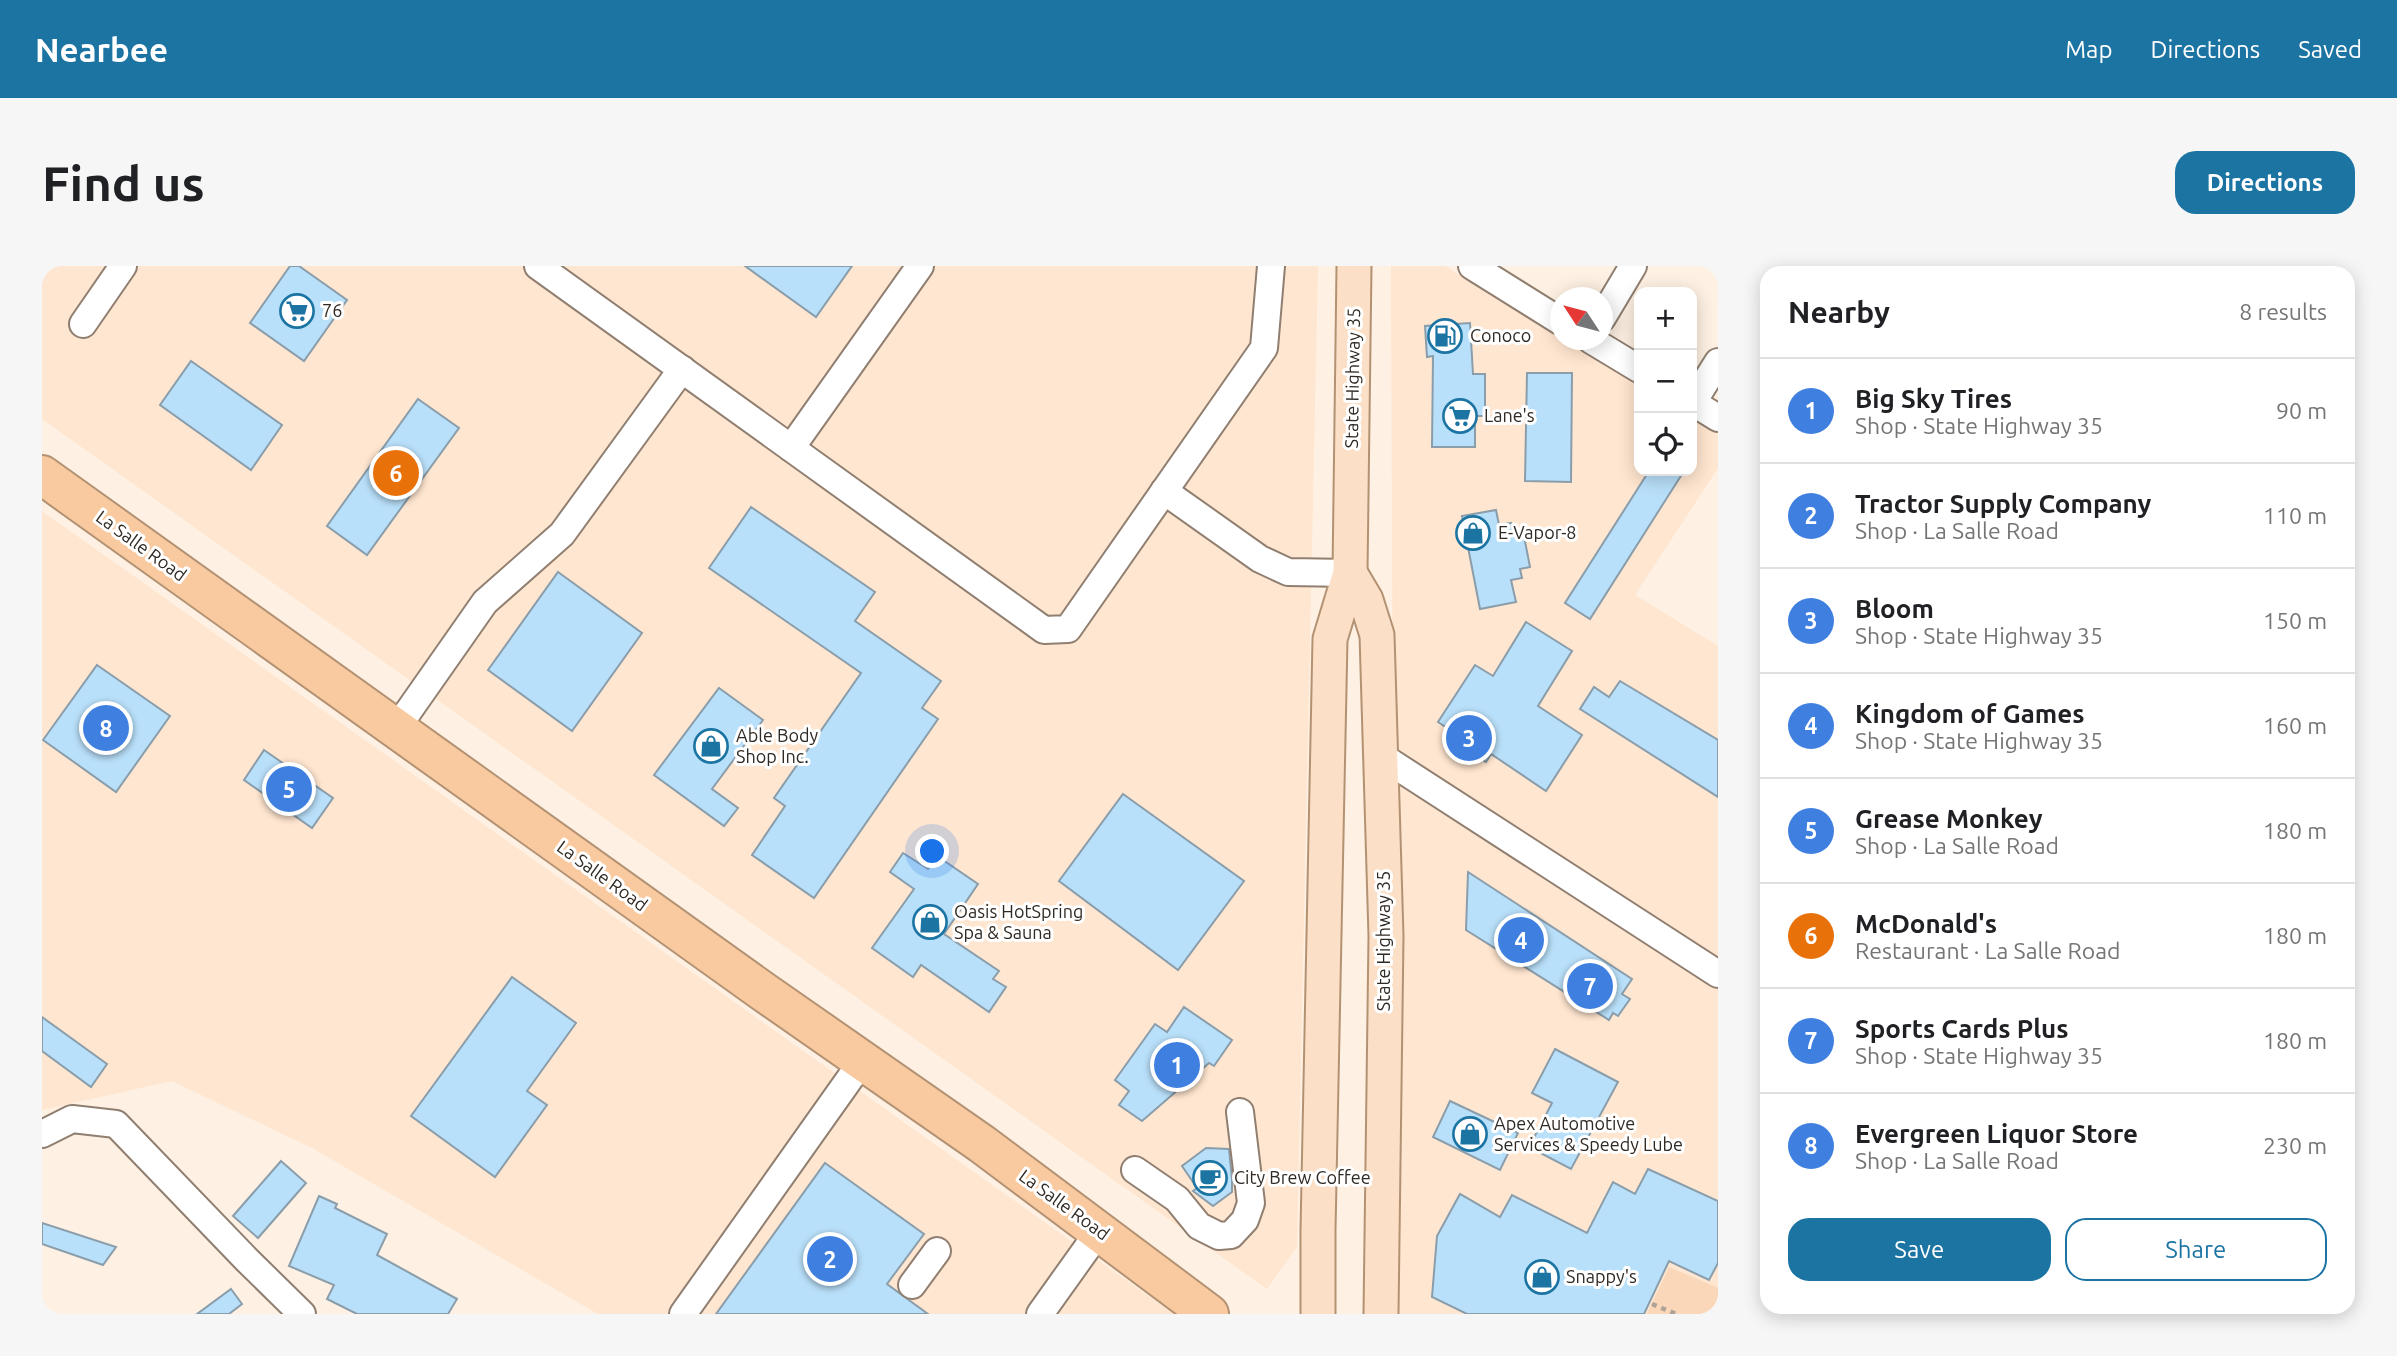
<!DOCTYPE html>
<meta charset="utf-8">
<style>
body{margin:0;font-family:Ubuntu,sans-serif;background:#f6f6f6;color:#202124}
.controls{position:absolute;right:21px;top:21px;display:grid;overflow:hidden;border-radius:14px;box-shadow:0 4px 18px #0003}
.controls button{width:63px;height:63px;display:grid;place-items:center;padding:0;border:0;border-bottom:2px solid #e0e0e0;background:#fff;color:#202124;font:35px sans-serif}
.compass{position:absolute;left:1508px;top:21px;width:63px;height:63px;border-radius:50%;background:#fff;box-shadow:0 4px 18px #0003;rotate:306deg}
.you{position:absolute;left:891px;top:586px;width:24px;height:24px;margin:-18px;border:5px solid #fff;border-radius:50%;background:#1a73e8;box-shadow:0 0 0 10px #1a73e833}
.badge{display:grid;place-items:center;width:46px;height:46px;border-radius:50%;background:#1c74a3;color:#fff;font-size:23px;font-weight:700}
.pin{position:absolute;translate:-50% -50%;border:4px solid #fff;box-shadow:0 2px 7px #0006}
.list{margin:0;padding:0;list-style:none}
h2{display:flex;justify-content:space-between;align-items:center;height:91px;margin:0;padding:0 28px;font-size:30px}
h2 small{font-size:23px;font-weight:400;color:#757577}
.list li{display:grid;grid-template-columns:46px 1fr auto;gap:21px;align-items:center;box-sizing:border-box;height:105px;padding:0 28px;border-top:2px solid #e0e0e0}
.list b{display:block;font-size:26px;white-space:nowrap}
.list p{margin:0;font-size:23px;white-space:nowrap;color:#757577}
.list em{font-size:23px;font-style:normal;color:#757577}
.actions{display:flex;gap:14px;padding:21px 28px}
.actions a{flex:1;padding:16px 0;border:2px solid #1c74a3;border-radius:21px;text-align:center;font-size:24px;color:#1c74a3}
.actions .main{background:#1c74a3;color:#fff}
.icon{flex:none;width:38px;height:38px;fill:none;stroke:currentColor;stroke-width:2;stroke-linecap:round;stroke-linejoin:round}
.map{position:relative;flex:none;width:1676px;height:1048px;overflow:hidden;border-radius:21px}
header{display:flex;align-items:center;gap:42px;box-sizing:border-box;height:98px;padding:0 35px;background:#1c74a3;color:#fff}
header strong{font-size:33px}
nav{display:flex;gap:38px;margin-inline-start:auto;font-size:24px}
.intro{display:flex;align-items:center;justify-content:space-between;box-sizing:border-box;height:168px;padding:0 42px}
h1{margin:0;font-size:49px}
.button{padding:18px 32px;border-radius:21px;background:#1c74a3;color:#fff;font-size:24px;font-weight:700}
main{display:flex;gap:42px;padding:0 42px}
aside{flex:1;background:#fff;border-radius:21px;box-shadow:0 4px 18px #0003}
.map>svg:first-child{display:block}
</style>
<header>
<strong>Nearbee</strong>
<nav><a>Map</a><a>Directions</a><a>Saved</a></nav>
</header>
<div class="intro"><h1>Find us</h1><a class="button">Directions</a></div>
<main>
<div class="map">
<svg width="1676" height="1048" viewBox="0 0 1676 1048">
<rect width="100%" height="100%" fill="#fef0e2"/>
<g fill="#ffe6d0">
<path d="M0,0h1276l-21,981 -30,42 -1225,-870z"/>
<path d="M1349,0h54l115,71v3h4l75,46v85h53v-53l26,16v34l-83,127 83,51v668h-323z"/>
<path d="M0,245l1132,803h-576l-286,-166 -140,-67 -130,29z"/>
</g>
<path fill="#f9d7b8" d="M1627,1001l49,21v26h-71z"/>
<g fill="#b9e0fa" stroke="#8a9daa" stroke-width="2">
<path d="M248,0h9l48,34 -43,61 -54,-38z"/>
<path d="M703,0h107l-36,51z"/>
<path d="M1428,57l3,51h12v42h-10v31h-43l1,-91 -6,1 -2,-31z"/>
<path d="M149,95l91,64 -31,45 -91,-65z"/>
<path d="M1485,107h45l-1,109 -46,-1z"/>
<path d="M376,133l41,29 -92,127 -40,-29z"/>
<path d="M1607,205h35l-94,148 -25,-16z"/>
<path d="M709,241l124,85 -20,29 86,60 -19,27 16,11 -124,179 -62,-43 33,-49 -11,-8 87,-125 -152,-105z"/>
<path d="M1454,244l3,15 12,-2 2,10 10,-2 7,36 -10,2 2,9 -11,2 5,22 -36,7 -18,-93z"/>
<path d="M516,306l84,61 -70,98 -84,-61z"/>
<path d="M1484,356l46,29 -34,55 44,29 -36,56 -55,-37 -5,8 -42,-28 3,-6 -9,-6 37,-57 18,11z"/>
<path d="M55,399l73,51 -54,76 -73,-52z"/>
<path d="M1578,415l98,59v57l-138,-88 14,-22 15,10z"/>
<path d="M677,422l44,32 -51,69 26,19 -14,18 -70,-51z"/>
<path d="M222,484l69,48 -21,30 -68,-48z"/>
<path d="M1081,528l121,87 -66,89 -119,-89z"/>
<path d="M861,587l25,16 9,-13 41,28 -34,50 55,37 -6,8 13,8 -17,25 -68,-47 -8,12 -41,-29 42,-59 -24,-17z"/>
<path d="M1426,606l164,107 -10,15 8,5 -12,17 -5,-3 -4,7 -143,-90z"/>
<path d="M470,711l64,46 -49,68 20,14 -52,72 -84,-61z"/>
<path d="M1142,741l48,33 -18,26 -5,-3 -67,58 -23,-16 10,-14 -14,-11 40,-56 12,8z"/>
<path d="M0,751l65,47 -16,23 -49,-36z"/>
<path d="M1513,783l63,33 -47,87 -42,-22 23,-44 -20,-10z"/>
<path d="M1408,835l68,32 -18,37 -67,-33z"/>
<path d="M1164,882l23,1 3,30v13l-19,14 -20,-15 4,-3 -15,-22z"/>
<path d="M239,895l25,22 -48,55 -25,-22z"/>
<path d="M783,897l99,71 -37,50 41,30h-212z"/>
<path d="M1606,903l70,32v62l-9,17 -40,-19 -25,53h-177l-35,-17 5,-61 23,-42 40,23 12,-22 75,38 26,-51 22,12z"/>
<path d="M277,930l18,8 -2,4 52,26 -10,21 80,44 -9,15h-91l-30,-15 7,-14 -45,-19z"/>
<path d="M0,957l74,24 -13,18 -61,-21z"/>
<path d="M189,1023l11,15 -13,10h-32z"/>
</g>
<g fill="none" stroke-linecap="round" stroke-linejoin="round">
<g stroke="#907f70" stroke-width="30">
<g id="minor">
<path d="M496,0l506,364 24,-1 196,-281 7,-82"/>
<path d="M1430,0l88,55"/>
<path d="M1560,52l31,-52"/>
<path d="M41,58l40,-58"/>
<path d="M1549,74l48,29"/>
<path d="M1650,136l26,16"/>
<path d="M1651,136l25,-40"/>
<path d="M749,182l129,-182"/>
<path d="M1122,225l96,68 28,13 62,1"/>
<path d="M354,463l89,-127 77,-68 120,-165"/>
<path d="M1339,490l337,218"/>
<path d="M0,868l30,-15 44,5 131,136 55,54"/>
<path d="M1093,904l42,29 22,27 20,10 12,-1 14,-15 6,-17 -11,-91"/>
<path d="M870,1019l25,-34"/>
<path d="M641,1048l180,-254"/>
<path d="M998,1048l60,-84"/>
</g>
</g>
<g stroke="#b39274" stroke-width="37">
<g id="major">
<path d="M1308,307l16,27 11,35 9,301 -5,378"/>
<path d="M1276,1048v-84l12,-591 20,-66 4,-307"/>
</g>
</g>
<g stroke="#b39274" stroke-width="42">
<path id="highway" d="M0,209l719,515 221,154 227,170"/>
</g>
<path stroke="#aea398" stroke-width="4.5" stroke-dasharray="5 5" stroke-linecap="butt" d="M1610,1038l24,10"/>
<use href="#minor" stroke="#fff" stroke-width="26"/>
<use href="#major" stroke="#fbdfc6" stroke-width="33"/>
<use href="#highway" stroke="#f9caa0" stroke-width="38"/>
</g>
<defs>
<g id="supermarket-ring" transform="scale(1.75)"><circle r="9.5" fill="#fff" stroke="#1c74a3" stroke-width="1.5"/><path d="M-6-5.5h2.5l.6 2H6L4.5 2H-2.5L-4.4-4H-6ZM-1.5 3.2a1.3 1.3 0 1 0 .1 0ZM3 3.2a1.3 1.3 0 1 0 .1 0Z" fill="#1c74a3"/></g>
<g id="fuel-ring" transform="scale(1.75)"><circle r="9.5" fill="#fff" stroke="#1c74a3" stroke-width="1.5"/><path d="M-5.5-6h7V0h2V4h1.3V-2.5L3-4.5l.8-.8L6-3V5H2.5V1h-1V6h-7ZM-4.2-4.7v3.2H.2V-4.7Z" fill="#1c74a3"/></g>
<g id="shop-ring" transform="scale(1.75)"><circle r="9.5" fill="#fff" stroke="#1c74a3" stroke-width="1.5"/><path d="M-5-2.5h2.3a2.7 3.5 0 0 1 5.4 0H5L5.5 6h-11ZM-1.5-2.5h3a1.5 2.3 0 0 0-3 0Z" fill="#1c74a3"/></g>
<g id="cafe-ring" transform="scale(1.75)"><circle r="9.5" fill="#fff" stroke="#1c74a3" stroke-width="1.5"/><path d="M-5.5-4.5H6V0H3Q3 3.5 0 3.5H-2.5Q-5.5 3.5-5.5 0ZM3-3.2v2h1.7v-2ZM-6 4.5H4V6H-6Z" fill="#1c74a3"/></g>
</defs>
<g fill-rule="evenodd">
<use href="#supermarket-ring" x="255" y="45"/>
<use href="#fuel-ring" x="1403" y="70"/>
<use href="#supermarket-ring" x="1418" y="150"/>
<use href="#shop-ring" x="1431" y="267"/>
<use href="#shop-ring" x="669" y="480"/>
<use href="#shop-ring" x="888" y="656"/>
<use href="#shop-ring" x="1428" y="868"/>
<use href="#cafe-ring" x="1168" y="912"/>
<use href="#shop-ring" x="1500" y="1011"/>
</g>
<g text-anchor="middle" stroke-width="6" stroke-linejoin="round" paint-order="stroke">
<g font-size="18" fill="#302923" stroke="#fff" text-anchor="start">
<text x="280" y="51">76</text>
<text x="1428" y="76">Conoco</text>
<text x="1442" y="156">Lane's</text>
<text x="1456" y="273">E-Vapor-8</text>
<text x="694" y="476">Able Body<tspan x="694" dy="21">Shop Inc.</tspan></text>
<text x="912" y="652">Oasis HotSpring<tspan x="912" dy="21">Spa &amp; Sauna</tspan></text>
<text x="1452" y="864">Apex Automotive<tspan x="1452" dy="21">Services &amp; Speedy Lube</tspan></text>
<text x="1192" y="918">City Brew Coffee</text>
<text x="1524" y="1017">Snappy's</text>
</g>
<g font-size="18" fill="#302923" stroke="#fff">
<text transform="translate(1311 112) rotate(-89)" y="6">State Highway 35</text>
<text transform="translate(99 280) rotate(36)" y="6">La Salle Road</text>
<text transform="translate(560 610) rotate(36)" y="6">La Salle Road</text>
<text transform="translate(1342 675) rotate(-90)" y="6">State Highway 35</text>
<text transform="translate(1022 939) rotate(36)" y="6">La Salle Road</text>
</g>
</g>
</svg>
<div class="controls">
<button>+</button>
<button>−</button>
<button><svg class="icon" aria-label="locate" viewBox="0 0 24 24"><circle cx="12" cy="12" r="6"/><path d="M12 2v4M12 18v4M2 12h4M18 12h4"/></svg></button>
</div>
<svg class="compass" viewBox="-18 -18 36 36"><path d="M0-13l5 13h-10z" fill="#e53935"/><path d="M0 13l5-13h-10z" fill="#757577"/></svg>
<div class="you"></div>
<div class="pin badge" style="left:1135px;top:799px;background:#3f7fe0">1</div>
<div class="pin badge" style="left:788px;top:993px;background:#3f7fe0">2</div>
<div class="pin badge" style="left:1427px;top:472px;background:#3f7fe0">3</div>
<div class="pin badge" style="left:1479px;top:674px;background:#3f7fe0">4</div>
<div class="pin badge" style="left:247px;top:523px;background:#3f7fe0">5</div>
<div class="pin badge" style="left:354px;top:207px;background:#e8710a">6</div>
<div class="pin badge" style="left:1548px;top:720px;background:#3f7fe0">7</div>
<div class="pin badge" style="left:64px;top:462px;background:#3f7fe0">8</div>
</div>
<aside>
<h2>Nearby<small>8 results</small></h2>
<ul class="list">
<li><span class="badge" style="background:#3f7fe0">1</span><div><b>Big Sky Tires</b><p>Shop · State Highway 35</p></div><em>90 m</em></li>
<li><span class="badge" style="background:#3f7fe0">2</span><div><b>Tractor Supply Company</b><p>Shop · La Salle Road</p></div><em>110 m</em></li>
<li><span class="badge" style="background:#3f7fe0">3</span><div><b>Bloom</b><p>Shop · State Highway 35</p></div><em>150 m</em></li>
<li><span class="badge" style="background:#3f7fe0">4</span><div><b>Kingdom of Games</b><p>Shop · State Highway 35</p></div><em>160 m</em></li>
<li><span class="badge" style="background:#3f7fe0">5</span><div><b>Grease Monkey</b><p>Shop · La Salle Road</p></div><em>180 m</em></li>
<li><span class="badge" style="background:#e8710a">6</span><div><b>McDonald's</b><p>Restaurant · La Salle Road</p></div><em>180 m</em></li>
<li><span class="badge" style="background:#3f7fe0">7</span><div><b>Sports Cards Plus</b><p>Shop · State Highway 35</p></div><em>180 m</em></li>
<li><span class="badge" style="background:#3f7fe0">8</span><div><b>Evergreen Liquor Store</b><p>Shop · La Salle Road</p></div><em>230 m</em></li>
</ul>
<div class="actions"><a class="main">Save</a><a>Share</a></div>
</aside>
</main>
